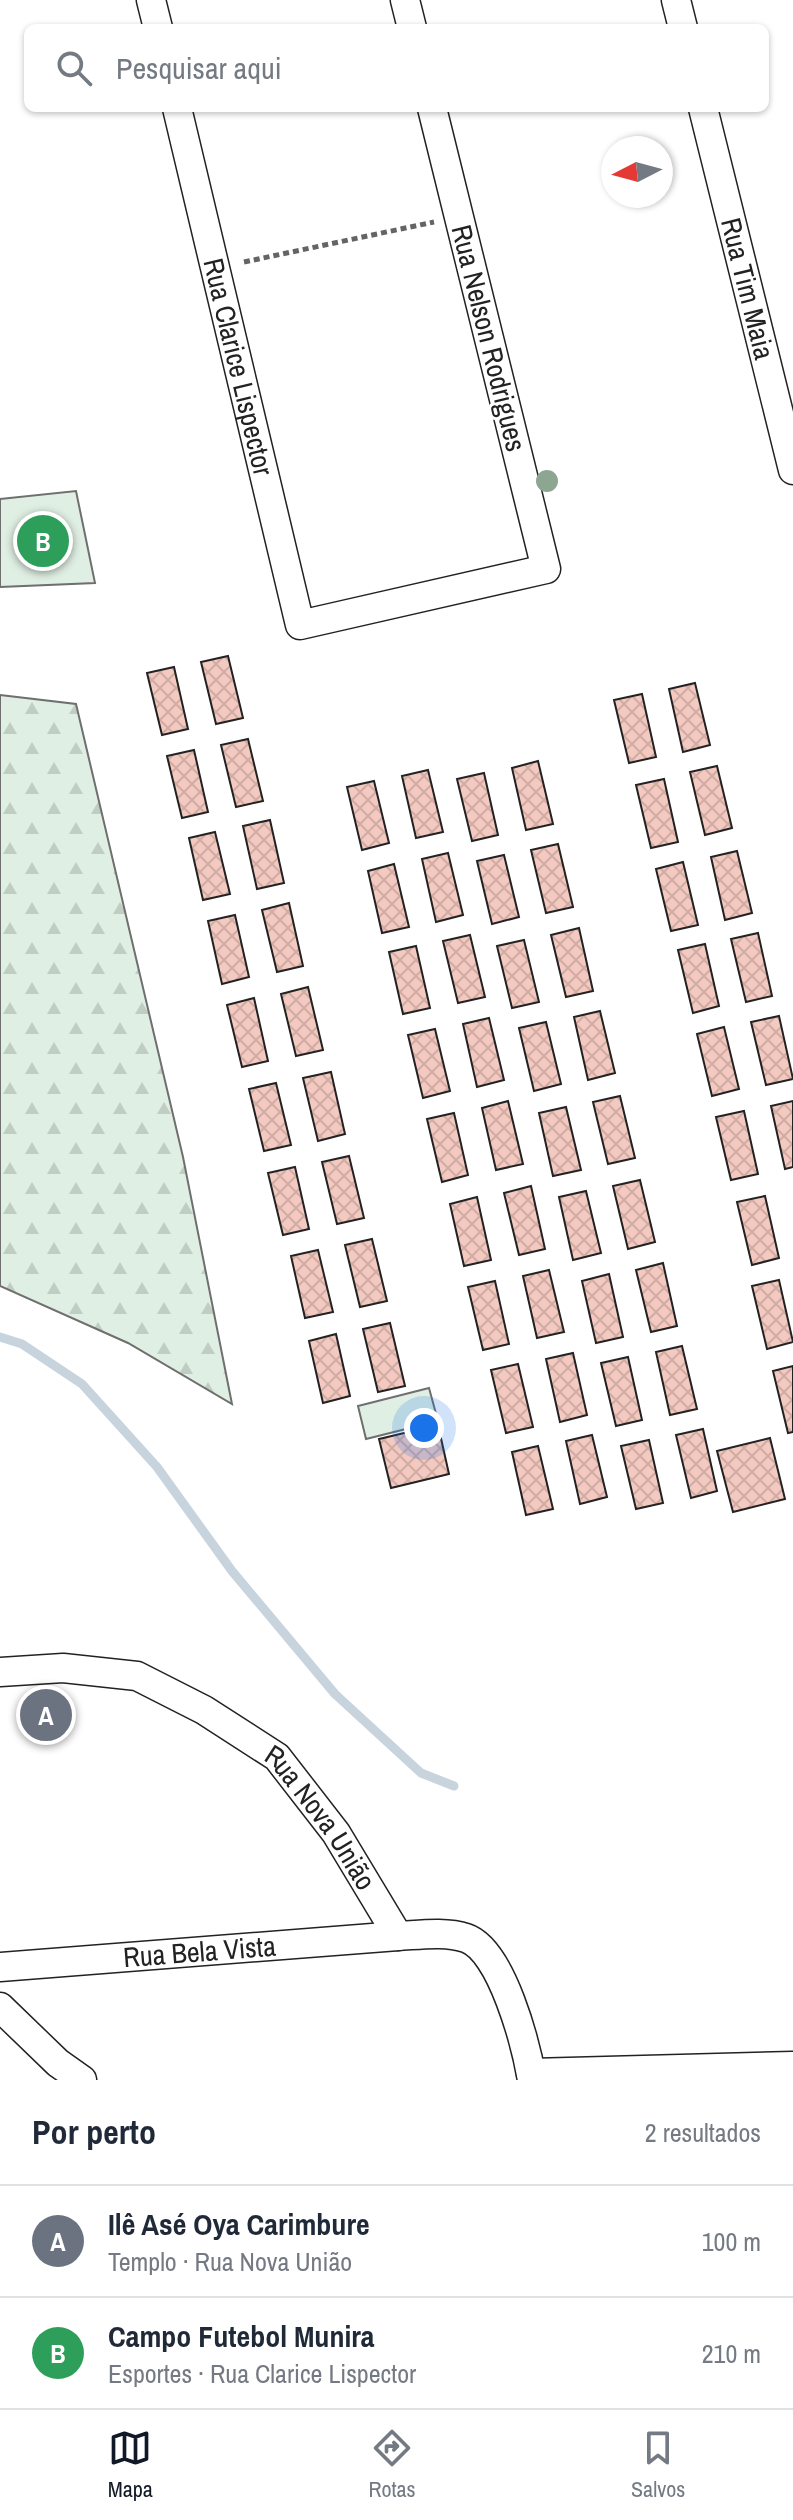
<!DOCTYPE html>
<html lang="pt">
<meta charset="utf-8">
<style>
body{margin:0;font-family:"Archivo Narrow",sans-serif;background:#f6f6f7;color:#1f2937}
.compass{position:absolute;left:601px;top:136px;width:72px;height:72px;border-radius:50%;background:#fff;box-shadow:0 2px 6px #0004;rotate:264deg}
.you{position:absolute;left:424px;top:1428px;width:28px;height:28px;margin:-20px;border:6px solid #fff;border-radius:50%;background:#1a73e8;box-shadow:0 0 0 12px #1a73e833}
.badge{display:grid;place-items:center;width:52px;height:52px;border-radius:50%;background:#111827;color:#fff;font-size:26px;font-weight:700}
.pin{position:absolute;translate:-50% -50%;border:4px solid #fff;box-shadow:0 2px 8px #0006}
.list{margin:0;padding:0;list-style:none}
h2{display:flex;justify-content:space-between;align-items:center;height:104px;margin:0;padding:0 32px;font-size:34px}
h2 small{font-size:26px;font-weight:400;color:#747a83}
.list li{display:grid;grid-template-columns:52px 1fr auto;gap:24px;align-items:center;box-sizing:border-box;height:112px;padding:0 32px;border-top:2px solid #e0e1e3}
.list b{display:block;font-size:30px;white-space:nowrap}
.list p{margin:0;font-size:26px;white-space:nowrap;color:#747a83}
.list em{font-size:26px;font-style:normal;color:#747a83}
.icon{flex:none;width:44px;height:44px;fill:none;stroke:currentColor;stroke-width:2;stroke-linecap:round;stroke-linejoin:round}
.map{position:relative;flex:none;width:793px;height:2080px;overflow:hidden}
.search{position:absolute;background:#fff;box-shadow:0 2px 6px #0004;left:24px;right:24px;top:24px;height:88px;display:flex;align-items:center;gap:20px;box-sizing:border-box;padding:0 28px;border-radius:12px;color:#747a83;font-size:30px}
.sheet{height:328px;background:#fff}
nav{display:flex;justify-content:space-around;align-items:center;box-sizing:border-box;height:112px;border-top:2px solid #e0e1e3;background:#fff;font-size:22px;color:#747a83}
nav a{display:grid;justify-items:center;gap:4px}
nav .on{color:#111827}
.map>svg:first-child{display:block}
</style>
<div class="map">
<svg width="793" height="2080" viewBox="0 0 793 2080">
<defs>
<pattern id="forest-firs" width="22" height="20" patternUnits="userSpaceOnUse" patternTransform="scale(2)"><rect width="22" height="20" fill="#e0efe3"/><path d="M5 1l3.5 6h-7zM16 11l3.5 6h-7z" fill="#c0cdc2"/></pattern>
<pattern id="building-cross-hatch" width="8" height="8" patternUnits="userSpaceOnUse" patternTransform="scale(2)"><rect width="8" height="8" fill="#f3c9c0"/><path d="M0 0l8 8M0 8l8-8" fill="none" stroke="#d0aca5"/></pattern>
</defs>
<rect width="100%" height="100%" fill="#fff"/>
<g fill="#e0efe3" stroke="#6f6f6f" stroke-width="2">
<path d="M76,491l19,92 -95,4v-88z"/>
<path d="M429,1388l9,33 -72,18 -8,-33z"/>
</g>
<path fill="url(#forest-firs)" stroke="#6f6f6f" stroke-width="2" d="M0,695l76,9 107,453 49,247 -104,-61 -128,-57z"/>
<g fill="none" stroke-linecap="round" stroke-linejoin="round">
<path stroke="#c7d3dd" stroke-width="9" d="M0,1337l22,7 60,40 75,83 75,104 103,123 86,79 33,13"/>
</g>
<g fill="url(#building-cross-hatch)" stroke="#222" stroke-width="2">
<path d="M228,656l15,62 -27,6 -15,-62z"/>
<path d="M174,667l14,62 -26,6 -15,-62z"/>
<path d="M695,683l15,62 -27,7 -14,-63z"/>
<path d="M642,694l14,63 -27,6 -15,-63z"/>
<path d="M248,739l15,62 -27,6 -15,-62z"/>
<path d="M194,750l14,62 -26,6 -15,-62z"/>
<path d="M538,761l15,63 -27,6 -14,-62z"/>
<path d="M717,766l15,62 -27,7 -15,-63z"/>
<path d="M428,770l15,62 -27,6 -14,-62z"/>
<path d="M484,773l14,62 -26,6 -15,-62z"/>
<path d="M664,779l14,63 -27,6 -15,-63z"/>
<path d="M374,781l15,62 -27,7 -15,-63z"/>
<path d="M270,820l14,63 -27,6 -14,-63z"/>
<path d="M215,832l15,62 -27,6 -14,-62z"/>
<path d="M558,844l15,63 -27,6 -15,-63z"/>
<path d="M737,851l15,62 -27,7 -14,-63z"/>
<path d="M448,853l15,62 -27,7 -14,-63z"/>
<path d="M504,855l15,62 -27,7 -15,-63z"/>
<path d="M683,862l15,63 -27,6 -15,-62z"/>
<path d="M394,864l15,63 -27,6 -14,-62z"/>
<path d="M289,903l14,63 -26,6 -15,-62z"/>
<path d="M235,915l14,62 -27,7 -14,-63z"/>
<path d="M579,928l14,63 -27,6 -15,-62z"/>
<path d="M758,933l14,63 -26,6 -15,-63z"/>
<path d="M470,935l15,62 -27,6 -15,-62z"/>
<path d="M524,940l15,62 -27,6 -15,-62z"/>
<path d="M705,944l14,62 -26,7 -15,-63z"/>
<path d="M416,946l14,62 -27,6 -14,-62z"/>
<path d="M308,987l15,63 -27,6 -15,-62z"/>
<path d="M254,998l14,63 -26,6 -15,-62z"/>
<path d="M600,1011l15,62 -27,7 -14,-63z"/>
<path d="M779,1016l14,63 -27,6 -15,-63z"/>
<path d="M489,1018l15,62 -27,7 -14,-63z"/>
<path d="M546,1022l15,62 -27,7 -15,-63z"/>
<path d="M724,1027l15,62 -27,7 -15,-62z"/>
<path d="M435,1029l15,62 -27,7 -15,-63z"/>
<path d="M331,1072l14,62 -27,7 -15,-63z"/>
<path d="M276,1083l15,62 -27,6 -15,-62z"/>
<path d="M620,1096l15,62 -27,6 -15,-62z"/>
<path d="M508,1101l15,63 -27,6 -14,-62z"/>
<path d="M793,1101v66l-8,2 -14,-63z"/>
<path d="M566,1107l15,63 -28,6 -14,-63z"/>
<path d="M744,1111l14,63 -27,6 -15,-63z"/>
<path d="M454,1113l14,62 -26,7 -15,-63z"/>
<path d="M349,1156l15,62 -27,6 -15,-62z"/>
<path d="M295,1167l14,62 -26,6 -15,-62z"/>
<path d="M640,1180l15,62 -27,7 -15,-63z"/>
<path d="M531,1186l14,63 -26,6 -15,-62z"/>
<path d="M586,1191l15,62 -28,7 -14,-63z"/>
<path d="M765,1196l14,62 -27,7 -15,-63z"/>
<path d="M477,1197l14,63 -27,6 -14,-62z"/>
<path d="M372,1239l15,62 -27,6 -15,-62z"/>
<path d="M318,1250l15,62 -28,6 -14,-62z"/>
<path d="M663,1263l14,63 -26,6 -15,-62z"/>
<path d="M549,1270l15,62 -27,6 -14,-62z"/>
<path d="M609,1274l14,63 -27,6 -14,-62z"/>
<path d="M779,1280l14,62 -26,7 -15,-63z"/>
<path d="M495,1281l14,63 -26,6 -15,-63z"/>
<path d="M390,1323l15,63 -27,6 -15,-63z"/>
<path d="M336,1334l14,62 -27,7 -14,-62z"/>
<path d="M682,1346l15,63 -27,6 -14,-63z"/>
<path d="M573,1353l14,62 -27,7 -14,-63z"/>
<path d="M628,1357l14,63 -26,6 -15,-63z"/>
<path d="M518,1364l15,63 -27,6 -15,-63z"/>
<path d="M793,1366v66l-5,1 -15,-62z"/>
<path d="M438,1425l11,49 -58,14 -12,-49z"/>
<path d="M703,1429l14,62 -26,7 -15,-63z"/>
<path d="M592,1435l15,62 -27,7 -14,-63z"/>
<path d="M770,1438l15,61 -52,13 -16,-61z"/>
<path d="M649,1440l14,63 -27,6 -15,-63z"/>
<path d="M538,1446l15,63 -27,6 -14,-63z"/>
</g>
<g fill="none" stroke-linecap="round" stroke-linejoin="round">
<g stroke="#222" stroke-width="31">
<g id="street">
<path d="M151,0l7,28"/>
<path d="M405,0l7,28"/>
<path d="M676,0l7,28"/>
<path id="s1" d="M177,108l123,517 246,-56 -114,-461"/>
<path id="s2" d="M703,108l90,362"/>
<path id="s3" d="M0,1672l63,-4 74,8 67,34 73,47 59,76 62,103"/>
<path id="s4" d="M0,1967l398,-31c21,-1 47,-5 68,2 36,12 60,107 66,142"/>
<path d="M0,2007l58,56 24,17"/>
<path d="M531,2073l262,-7"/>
</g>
</g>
<path stroke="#646464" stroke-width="5" stroke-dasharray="6 4" stroke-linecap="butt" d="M244,262l190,-40"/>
<use href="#street" stroke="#fff" stroke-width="28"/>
</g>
<circle fill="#8da692" cx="547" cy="481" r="11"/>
<g text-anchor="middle" stroke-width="6" stroke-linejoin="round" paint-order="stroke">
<g font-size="28" fill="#222" stroke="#fff">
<text dy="10" stroke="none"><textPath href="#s2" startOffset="186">Rua Tim Maia</textPath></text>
<text transform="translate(489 338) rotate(76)" y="10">Rua Nelson Rodrigues</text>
<text dy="10" stroke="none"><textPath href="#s1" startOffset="266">Rua Clarice Lispector</textPath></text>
<text dy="10" stroke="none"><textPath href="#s3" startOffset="374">Rua Nova União</textPath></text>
<text dy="10" stroke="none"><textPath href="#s4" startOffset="200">Rua Bela Vista</textPath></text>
</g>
</g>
</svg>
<svg class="compass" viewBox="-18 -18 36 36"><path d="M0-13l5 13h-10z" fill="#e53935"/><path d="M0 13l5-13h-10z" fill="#747a83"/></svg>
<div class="you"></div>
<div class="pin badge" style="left:46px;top:1715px;background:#6b7280">A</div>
<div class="pin badge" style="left:43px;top:541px;background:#2e9e5b">B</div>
<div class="search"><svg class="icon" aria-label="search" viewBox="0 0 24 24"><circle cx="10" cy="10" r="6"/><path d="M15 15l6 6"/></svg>Pesquisar aqui</div>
</div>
<section class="sheet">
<h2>Por perto<small>2 resultados</small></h2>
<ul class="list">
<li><span class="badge" style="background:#6b7280">A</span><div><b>Ilê Asé Oya Carimbure</b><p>Templo · Rua Nova União</p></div><em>100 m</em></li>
<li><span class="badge" style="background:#2e9e5b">B</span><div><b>Campo Futebol Munira</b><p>Esportes · Rua Clarice Lispector</p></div><em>210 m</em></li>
</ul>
</section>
<nav>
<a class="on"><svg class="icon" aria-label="map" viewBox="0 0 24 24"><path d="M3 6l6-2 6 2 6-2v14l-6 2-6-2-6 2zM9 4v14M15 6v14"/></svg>Mapa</a>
<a><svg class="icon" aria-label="directions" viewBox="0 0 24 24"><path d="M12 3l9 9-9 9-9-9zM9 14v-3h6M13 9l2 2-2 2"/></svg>Rotas</a>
<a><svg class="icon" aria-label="saved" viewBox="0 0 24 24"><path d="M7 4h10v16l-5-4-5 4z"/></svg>Salvos</a>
</nav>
